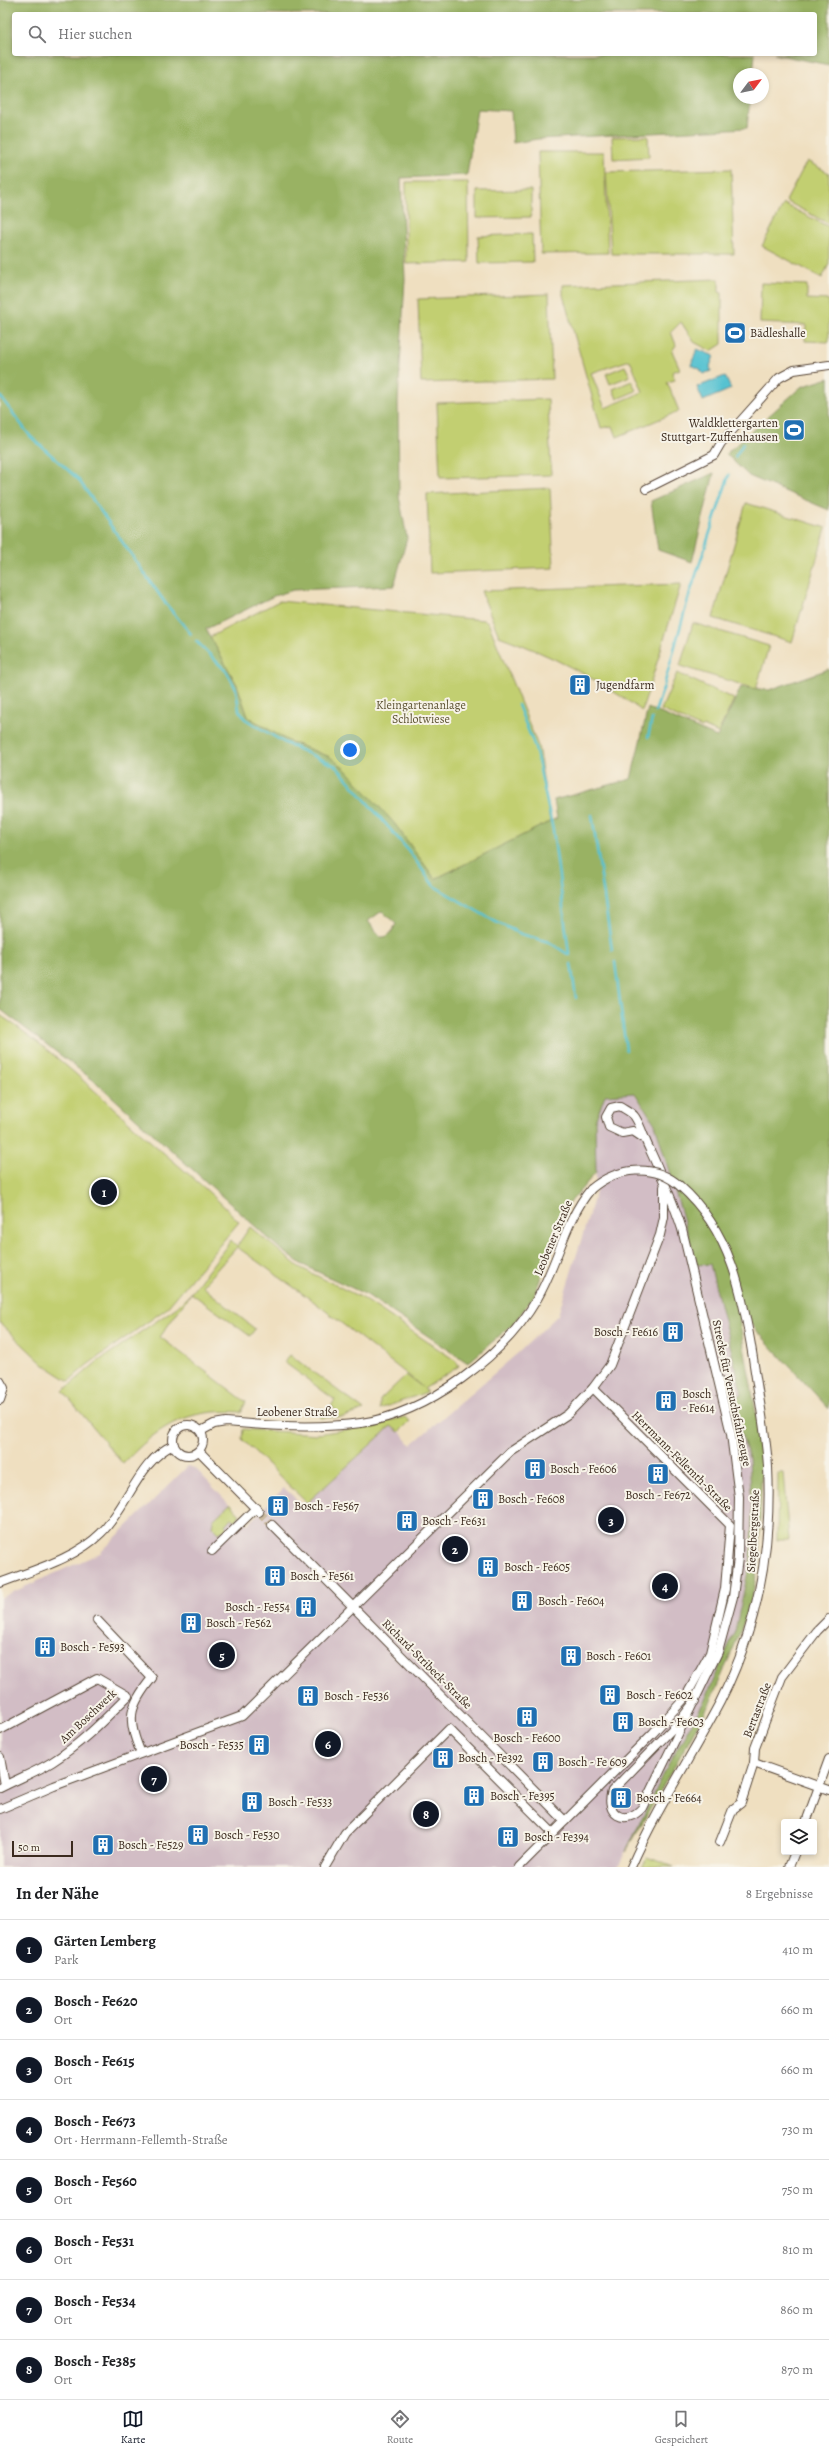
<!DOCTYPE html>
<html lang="de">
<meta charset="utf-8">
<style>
body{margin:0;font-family:Alegreya,serif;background:#f2f2f2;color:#202124}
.controls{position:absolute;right:12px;bottom:12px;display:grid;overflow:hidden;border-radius:4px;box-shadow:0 2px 6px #0003}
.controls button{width:36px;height:36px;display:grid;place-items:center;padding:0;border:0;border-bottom:1px solid #e0e0e0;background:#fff;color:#202124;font:20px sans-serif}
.compass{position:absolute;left:733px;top:68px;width:36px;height:36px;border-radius:50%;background:#fff;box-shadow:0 2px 6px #0003;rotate:58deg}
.scale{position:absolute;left:12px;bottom:10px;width:61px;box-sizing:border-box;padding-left:4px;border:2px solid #3b2a1e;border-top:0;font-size:11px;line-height:14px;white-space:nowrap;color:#3b2a1e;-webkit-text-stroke:3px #f7f3e8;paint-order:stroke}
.you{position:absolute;left:350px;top:750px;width:14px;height:14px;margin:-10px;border:3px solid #fff;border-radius:50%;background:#1a73e8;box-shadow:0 0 0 6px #1a73e833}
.badge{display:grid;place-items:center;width:26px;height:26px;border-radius:50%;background:#111827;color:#fff;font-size:13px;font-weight:700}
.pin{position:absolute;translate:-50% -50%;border:2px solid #fff;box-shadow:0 1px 4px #0006}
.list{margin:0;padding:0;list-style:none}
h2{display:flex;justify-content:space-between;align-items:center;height:52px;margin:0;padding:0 16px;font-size:17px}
h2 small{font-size:13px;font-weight:400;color:#757577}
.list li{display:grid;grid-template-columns:26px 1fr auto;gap:12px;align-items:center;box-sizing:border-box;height:60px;padding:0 16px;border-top:1px solid #e0e0e0}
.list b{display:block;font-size:15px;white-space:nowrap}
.list p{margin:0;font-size:13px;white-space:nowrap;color:#757577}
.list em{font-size:13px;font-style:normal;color:#757577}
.icon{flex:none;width:22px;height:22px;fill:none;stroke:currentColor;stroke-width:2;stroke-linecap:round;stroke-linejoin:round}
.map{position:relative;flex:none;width:829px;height:1867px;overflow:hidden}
.search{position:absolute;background:#fff;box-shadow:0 2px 6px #0003;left:12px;right:12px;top:12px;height:44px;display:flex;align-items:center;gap:10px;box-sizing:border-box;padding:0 14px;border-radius:4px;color:#757577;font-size:15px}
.sheet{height:532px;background:#fff}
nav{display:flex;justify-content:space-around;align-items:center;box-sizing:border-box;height:56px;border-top:1px solid #e0e0e0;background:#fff;font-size:11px;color:#757577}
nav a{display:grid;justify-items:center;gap:2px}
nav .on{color:#111827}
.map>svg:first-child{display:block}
</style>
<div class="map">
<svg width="829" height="1867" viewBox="0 0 829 1867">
<rect width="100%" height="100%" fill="#f7f3e8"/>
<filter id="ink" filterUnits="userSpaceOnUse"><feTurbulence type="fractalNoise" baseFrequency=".025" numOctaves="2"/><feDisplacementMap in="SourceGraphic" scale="8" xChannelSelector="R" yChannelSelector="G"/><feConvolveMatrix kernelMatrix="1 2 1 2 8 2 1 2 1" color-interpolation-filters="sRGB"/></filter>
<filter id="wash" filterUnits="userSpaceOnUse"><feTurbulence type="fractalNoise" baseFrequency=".012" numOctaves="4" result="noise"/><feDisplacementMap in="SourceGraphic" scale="16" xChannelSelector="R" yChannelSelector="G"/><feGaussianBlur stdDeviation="0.9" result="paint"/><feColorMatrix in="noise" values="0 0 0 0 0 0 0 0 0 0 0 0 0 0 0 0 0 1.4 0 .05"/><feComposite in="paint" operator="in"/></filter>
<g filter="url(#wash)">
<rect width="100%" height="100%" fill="#efdfc0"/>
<path fill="#d2bdc5" d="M634,1093l21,31 42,141 13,-1 32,130 -13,4 20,60 2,52 -1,48 -15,73 -30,69 -35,61 -52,106h-618v-269l100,-45 88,-87 7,2 53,56 36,-36 19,17 31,-39 58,-44 19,23 108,-93 39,-37 38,-123 -1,-71 10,-26z"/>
<g fill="#c2cf71" stroke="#7e7c48" fill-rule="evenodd">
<path d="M648,136l1,21 -36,2 -1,-22z"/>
<path d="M538,152h66l4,101 -67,1z"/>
<path d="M807,161l22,12v51l-43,-23z"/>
<path d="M731,169l3,85h-123l-5,-82z"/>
<path d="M406,182h62l1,80 -63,2z"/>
<path d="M531,190v27l-54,1v-27z"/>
<path d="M784,204l45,23v37l-7,14 -60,-32z"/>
<path d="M532,234l1,28 -54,1 -1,-27z"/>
<path d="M719,279v13l3,1v51l-11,7 -17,-9 -13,-20 -10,10 5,13 -4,6 8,18 -8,3 3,8 -8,2 12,29 -62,26 -4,-11 -12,2 -38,-133v-10zM630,360l13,32 -38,16 -14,-35z"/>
<path d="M761,283l46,2v14l22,1v42l-24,-1 1,-16 -46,-2z"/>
<path d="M549,294l3,85 -131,4 -3,-84z"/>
<path d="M625,366l5,10 -20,8 -4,-10z"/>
<path d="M632,381l4,10 -19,8 -4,-10z"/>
<path d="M548,399l3,76 -111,3 -3,-75z"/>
<path d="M550,488l4,80 -124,5 -3,-79z"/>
<path d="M746,503l80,25 -34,114 -79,-24z"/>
<path d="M681,584l-39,127c-42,-31 -93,-57 -143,-75l-18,-45z"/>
<path d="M279,601l204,19 5,2 50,124 12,76 -115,57 -41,-56 -64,-66 -42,-16 -40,-24 -11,-32 -27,-48z"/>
<path d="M693,623l76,23 -13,43 -76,-23z"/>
<path d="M677,673l57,26 -16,34 -15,-7 -1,2 -41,-18z"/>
<path d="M0,1015c51,34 95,76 140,117 33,30 69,57 99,90l-73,87 -79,56 -18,16 -25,-16 -44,-42z"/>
<path d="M250,1227l49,40 65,32 92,62 3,5 -35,23 3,3 -47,17v-9l26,-25 16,12 -14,-12 -95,-74 -76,-54 -35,39 53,43 -5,7 -59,-43 -31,44 86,65 -5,10c-54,-4 -83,14 -118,52l-60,-73 34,-29 80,-55 14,-14 40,-53 6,6z"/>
<path d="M290,1355l74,55 -20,7 -24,1 1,-10 11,7 3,-6 -4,-3 4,-6 -51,-38z"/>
<path d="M405,1417l5,4 -11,11 -8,-6 -84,77 -65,-64 1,-10 74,5 46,-7z"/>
<path d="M778,1473h5l6,67h-12z"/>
<path d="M230,1504l10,11 -5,6 -4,-3 -6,7 3,3 -9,5 -7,-7 1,-6z"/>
<path d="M648,1857l26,10h-32z"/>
</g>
<g fill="#99b263" stroke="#6a6e40" fill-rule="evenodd">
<path d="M0,0h829v65l-55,-11h41v-40h-801v40h741l-2,20h-14v24h11l-3,30 -209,11 -25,4 -2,-32 -34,-2 -10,66 -66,3 4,101 -7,122 1,95 8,42 -13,48 -101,4 -19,6 -68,33 31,56 11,32 40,24 42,16 15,12 49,54 41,56 122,-61 -3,-18 77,-21 17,-71 69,29 24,-50 28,3 60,-21v740l-85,-92 -5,2 20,111 3,30 -3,99 -7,40 -13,36 -29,68 -84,149 44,-91 35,-61 30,-69 16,-73 1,-49 -3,-51 -19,-60 12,-4 -32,-130 -13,1 -42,-141 -20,-31 -30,2 -10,26 1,51 -29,34 -33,90 -20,27 -46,40 -101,-68 -66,-31 -23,-17 -181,-164 -97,-74zM382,911l14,13c-4,7 -6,14 -16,13l-12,-16z"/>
<path d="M829,378v132l-80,-34 -23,-22 75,-67z"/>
<path d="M714,473l-22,89 -34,-12 -7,-49z"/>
</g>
<g fill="#56c2d1" stroke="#487678">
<path d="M697,349l17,7 -4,10 1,5 -8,3 -3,-5 -9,-4z"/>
<path d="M725,376l6,13 -28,12 -6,-14z"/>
</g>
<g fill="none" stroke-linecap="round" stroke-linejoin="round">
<g stroke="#56c2d1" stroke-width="2.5">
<path d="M0,396l30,40 48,43 88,125 25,30"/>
<path d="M735,457l8,-13"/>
<path d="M196,641l31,31 9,17 3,21 6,9 40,24 51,23 72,84 26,36 60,35 27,13 28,8 20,13"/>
<path d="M518,705l17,42 18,83 16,124"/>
<path d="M655,712l8,-23 26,-93 40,-121"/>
<path d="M648,737l4,-18"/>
<path d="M592,815l20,135"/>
<path d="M615,962l11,88"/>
<path d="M571,964l5,34"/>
</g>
</g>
</g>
<g filter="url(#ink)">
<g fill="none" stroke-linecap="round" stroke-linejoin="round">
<path stroke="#cbbba0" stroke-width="8" stroke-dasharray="8 4" stroke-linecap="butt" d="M259,1512l13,13"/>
<g stroke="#564536" stroke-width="10">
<g id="street">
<path d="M646,489l68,-34 7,-12 58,-65 15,-8 35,-5"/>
<path d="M645,1139l-12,-8 -11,2 -13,-6 -3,-10 5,-9 9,-2c4,3 12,6 15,11 6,9 9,21 14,31 12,26 24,53 33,81l49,205 8,63 -1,61 -5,39 -15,55 -76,156c-17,19 -38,6 -30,-17l67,-69 16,-21"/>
<path d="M0,1381l4,7 -4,12"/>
<circle cx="188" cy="1440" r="15"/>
<path d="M201,1431l13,-7 12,-2c45,4 90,7 135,1 67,-10 143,-67 176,-124 21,-36 28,-79 54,-110"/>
<path d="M199,1451l60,61"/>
<path d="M272,1525l293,296"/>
<path d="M212,1551l44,-43"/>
<path d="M0,1583c33,-13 75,-24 101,-50 26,-25 39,-75 73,-88"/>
<path d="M97,1620l55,58c-23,28 -26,41 -11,75"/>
<path d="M0,1730l97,-52 31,18c-24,24 -47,48 -76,66 -16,10 -35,17 -52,26"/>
<path d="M0,1757l5,28"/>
<path d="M754,1763l75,27"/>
<path d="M0,1809l54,-23 188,-70 268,-264 58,-38 25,-26 17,-23 50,-130 4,-18v-30"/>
<path d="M806,1822l23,-63"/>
<path d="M720,1842l13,-33 8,-6 13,-40 1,-15 27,-71 35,-46 12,-12"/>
<path d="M325,1867l20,-34 104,-104 104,104"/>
<path d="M519,1867l134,-134 32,-35 25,-45 15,-64 5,-64 -137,-137"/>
<path d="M631,1867c25,-57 60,-110 89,-165 37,-73 52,-153 48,-235 -2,-36 -10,-73 -15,-109 -10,-64 -22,-127 -73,-172"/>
<path d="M789,1867l6,-15"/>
</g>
</g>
<use href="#street" stroke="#fff" stroke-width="8"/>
<g stroke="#564536" stroke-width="10" stroke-linecap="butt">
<path id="street-bridge" d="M591,1189c26,-22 63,-26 89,-3"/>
</g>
<use href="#street-bridge" stroke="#fff" stroke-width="8"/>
</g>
</g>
<defs>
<g id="stadium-square" transform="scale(1.15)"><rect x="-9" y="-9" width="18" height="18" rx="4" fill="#1f6fb2" stroke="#f7f3e8"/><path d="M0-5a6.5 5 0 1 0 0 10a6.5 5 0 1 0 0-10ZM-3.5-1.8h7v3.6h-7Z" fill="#fff"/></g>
<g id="building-square" transform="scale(1.15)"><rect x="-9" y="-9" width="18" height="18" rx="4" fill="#1f6fb2" stroke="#f7f3e8"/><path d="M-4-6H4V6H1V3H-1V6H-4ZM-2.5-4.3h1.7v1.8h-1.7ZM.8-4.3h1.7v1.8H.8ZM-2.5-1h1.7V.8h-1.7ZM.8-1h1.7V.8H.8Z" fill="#fff"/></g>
</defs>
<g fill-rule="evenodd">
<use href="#stadium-square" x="735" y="333"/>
<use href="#stadium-square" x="794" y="430"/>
<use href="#building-square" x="580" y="685"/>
<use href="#building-square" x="673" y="1332"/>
<use href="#building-square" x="666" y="1401"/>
<use href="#building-square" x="535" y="1469"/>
<use href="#building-square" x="658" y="1474"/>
<use href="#building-square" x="483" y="1499"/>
<use href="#building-square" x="278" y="1506"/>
<use href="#building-square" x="407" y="1521"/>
<use href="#building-square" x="488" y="1567"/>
<use href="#building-square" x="275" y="1576"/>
<use href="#building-square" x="522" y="1601"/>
<use href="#building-square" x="306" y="1607"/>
<use href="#building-square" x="191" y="1623"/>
<use href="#building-square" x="45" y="1647"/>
<use href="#building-square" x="571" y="1656"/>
<use href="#building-square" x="610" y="1695"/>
<use href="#building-square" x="308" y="1696"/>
<use href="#building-square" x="527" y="1717"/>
<use href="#building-square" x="623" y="1722"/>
<use href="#building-square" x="259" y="1745"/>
<use href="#building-square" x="443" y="1758"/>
<use href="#building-square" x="543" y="1762"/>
<use href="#building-square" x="474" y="1796"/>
<use href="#building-square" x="621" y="1798"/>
<use href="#building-square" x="252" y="1802"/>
<use href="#building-square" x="198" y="1835"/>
<use href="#building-square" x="508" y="1837"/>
<use href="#building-square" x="103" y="1845"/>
</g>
<g text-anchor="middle" stroke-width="4" stroke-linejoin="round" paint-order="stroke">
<g font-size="12" fill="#3b2a1e" stroke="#f7f3e8" text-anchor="start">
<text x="750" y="337">Bädleshalle</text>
<text x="778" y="427" text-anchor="end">Waldklettergarten<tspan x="778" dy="14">Stuttgart-Zuffenhausen</tspan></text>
<text x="596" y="689">Jugendfarm</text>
<text x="658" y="1336" text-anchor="end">Bosch - Fe616</text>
<text x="682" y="1398">Bosch<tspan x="682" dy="14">- Fe614</tspan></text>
<text x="550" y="1473">Bosch - Fe606</text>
<text x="658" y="1499" text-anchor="middle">Bosch - Fe672</text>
<text x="498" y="1503">Bosch - Fe608</text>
<text x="294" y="1510">Bosch - Fe567</text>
<text x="422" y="1525">Bosch - Fe631</text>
<text x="504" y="1571">Bosch - Fe605</text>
<text x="290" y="1580">Bosch - Fe561</text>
<text x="538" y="1605">Bosch - Fe604</text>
<text x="290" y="1611" text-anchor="end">Bosch - Fe554</text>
<text x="206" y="1627">Bosch - Fe562</text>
<text x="60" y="1651">Bosch - Fe593</text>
<text x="586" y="1660">Bosch - Fe601</text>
<text x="626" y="1699">Bosch - Fe602</text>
<text x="324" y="1700">Bosch - Fe536</text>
<text x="638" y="1726">Bosch - Fe603</text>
<text x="527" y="1742" text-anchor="middle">Bosch - Fe600</text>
<text x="244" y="1749" text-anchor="end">Bosch - Fe535</text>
<text x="458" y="1762">Bosch - Fe392</text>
<text x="558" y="1766">Bosch - Fe 609</text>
<text x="490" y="1800">Bosch - Fe395</text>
<text x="636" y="1802">Bosch - Fe664</text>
<text x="268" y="1806">Bosch - Fe533</text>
<text x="214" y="1839">Bosch - Fe530</text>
<text x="524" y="1841">Bosch - Fe394</text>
<text x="118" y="1849">Bosch - Fe529</text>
</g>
<g font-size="12" fill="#5d5333" stroke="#f7f3e8">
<text x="421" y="709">Kleingartenanlage<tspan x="421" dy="14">Schlotwiese</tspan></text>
</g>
<g font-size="12" fill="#3b2a1e" stroke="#f7f3e8">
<text transform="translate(553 1238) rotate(-67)" y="4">Leobener Straße</text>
<text transform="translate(732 1393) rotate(78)" y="4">Strecke für Versuchsfahrzeuge</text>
<text x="297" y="1416">Leobener Straße</text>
<text transform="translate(682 1461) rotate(45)" y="4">Herrmann-Fellemth-Straße</text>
<text transform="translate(753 1531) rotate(-87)" y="4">Siegelbergstraße</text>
<text transform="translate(427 1664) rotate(45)" y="4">Richard-Stribeck-Straße</text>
<text transform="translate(757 1710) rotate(-69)" y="4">Bertastraße</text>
<text transform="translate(88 1716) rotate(-43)" y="4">Am Boschwerk</text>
</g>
</g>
</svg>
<div class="controls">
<button><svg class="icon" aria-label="layers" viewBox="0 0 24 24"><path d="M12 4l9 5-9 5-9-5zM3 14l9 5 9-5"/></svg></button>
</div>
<svg class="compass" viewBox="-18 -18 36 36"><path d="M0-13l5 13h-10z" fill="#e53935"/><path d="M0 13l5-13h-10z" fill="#757577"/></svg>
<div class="scale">50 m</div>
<div class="you"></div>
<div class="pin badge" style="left:104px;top:1192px">1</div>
<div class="pin badge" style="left:455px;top:1549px">2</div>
<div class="pin badge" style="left:611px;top:1520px">3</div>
<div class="pin badge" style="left:665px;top:1586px">4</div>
<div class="pin badge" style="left:222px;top:1655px">5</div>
<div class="pin badge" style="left:328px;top:1744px">6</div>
<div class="pin badge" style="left:154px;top:1779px">7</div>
<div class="pin badge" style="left:426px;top:1814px">8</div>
<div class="search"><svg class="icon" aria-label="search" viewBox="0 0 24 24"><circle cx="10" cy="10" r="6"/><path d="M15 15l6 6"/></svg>Hier suchen</div>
</div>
<section class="sheet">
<h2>In der Nähe<small>8 Ergebnisse</small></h2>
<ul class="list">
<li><span class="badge">1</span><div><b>Gärten Lemberg</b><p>Park</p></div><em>410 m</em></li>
<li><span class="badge">2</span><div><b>Bosch - Fe620</b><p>Ort</p></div><em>660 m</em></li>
<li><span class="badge">3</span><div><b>Bosch - Fe615</b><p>Ort</p></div><em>660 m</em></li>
<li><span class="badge">4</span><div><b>Bosch - Fe673</b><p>Ort · Herrmann-Fellemth-Straße</p></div><em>730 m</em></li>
<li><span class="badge">5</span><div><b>Bosch - Fe560</b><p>Ort</p></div><em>750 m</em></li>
<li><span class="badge">6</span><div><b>Bosch - Fe531</b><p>Ort</p></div><em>810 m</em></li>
<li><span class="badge">7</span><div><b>Bosch - Fe534</b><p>Ort</p></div><em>860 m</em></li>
<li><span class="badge">8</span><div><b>Bosch - Fe385</b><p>Ort</p></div><em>870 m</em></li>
</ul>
</section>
<nav>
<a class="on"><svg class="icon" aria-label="map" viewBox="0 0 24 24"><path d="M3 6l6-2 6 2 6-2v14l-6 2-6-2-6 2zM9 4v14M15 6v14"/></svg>Karte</a>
<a><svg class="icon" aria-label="directions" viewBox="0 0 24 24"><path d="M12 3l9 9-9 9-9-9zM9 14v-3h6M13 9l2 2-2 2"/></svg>Route</a>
<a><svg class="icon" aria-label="saved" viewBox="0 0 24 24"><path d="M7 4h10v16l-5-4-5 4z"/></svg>Gespeichert</a>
</nav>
